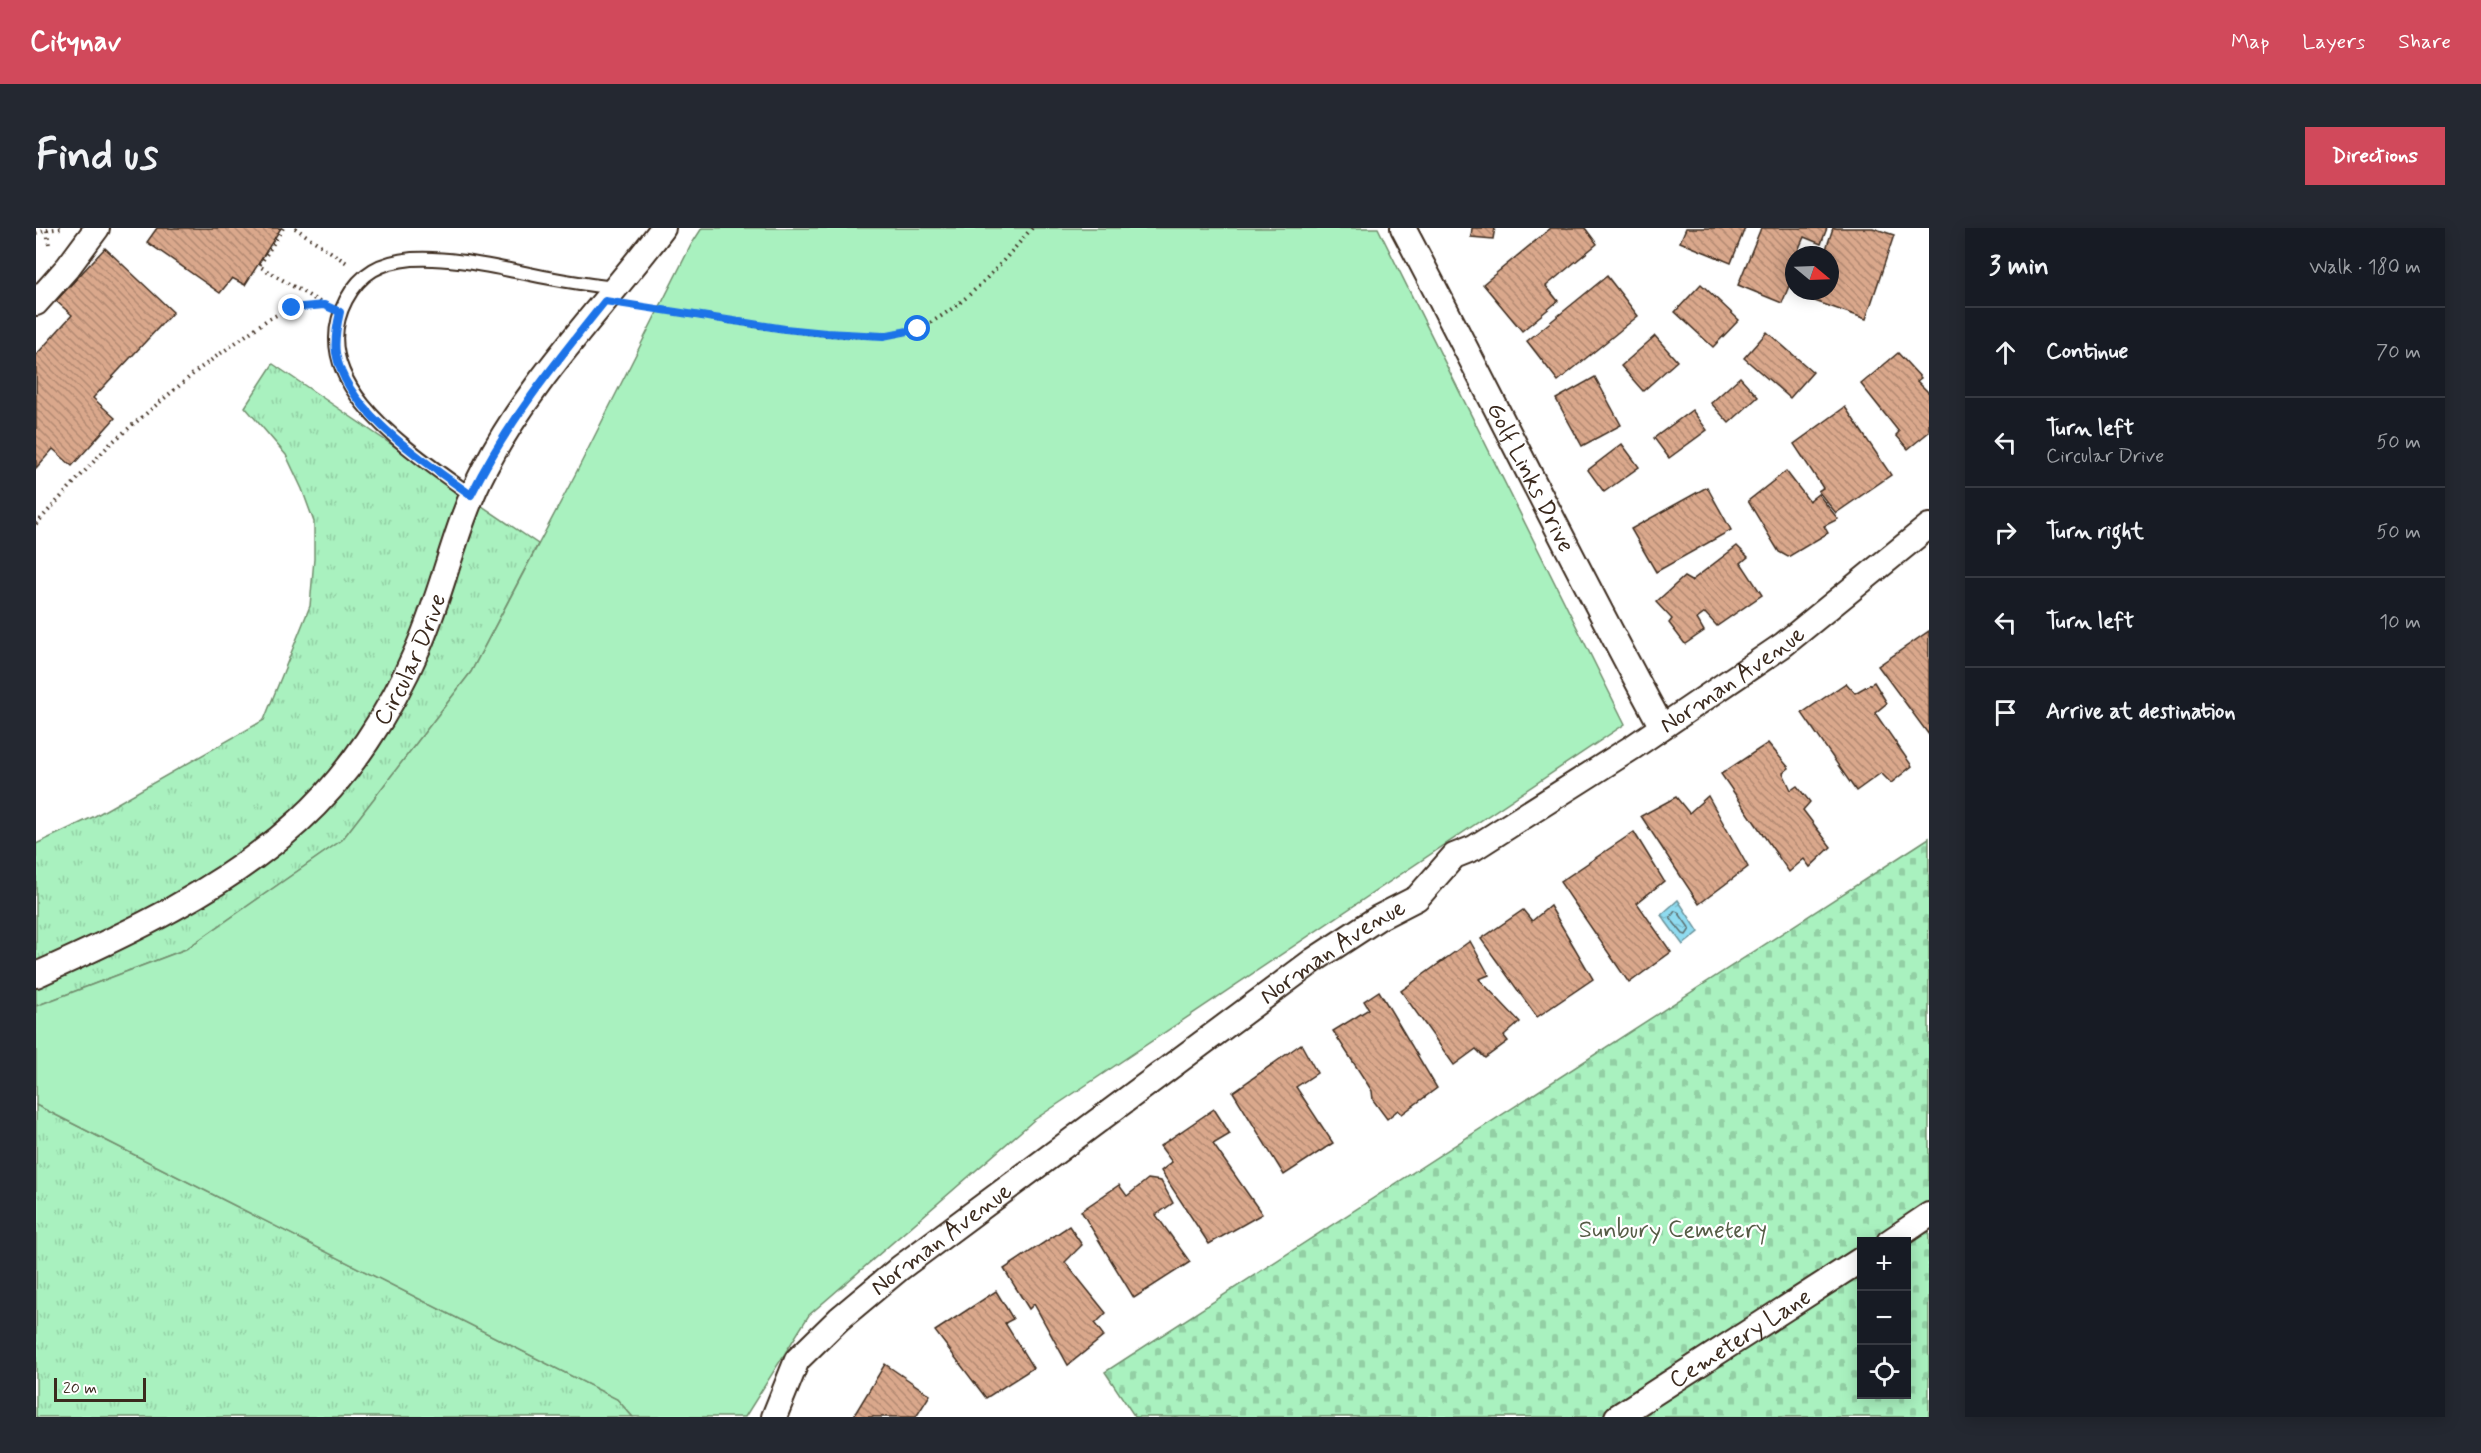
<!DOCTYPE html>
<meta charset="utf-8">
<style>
body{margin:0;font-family:Mynerve,sans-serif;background:#242831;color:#f1f3f6}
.controls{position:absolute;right:18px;bottom:18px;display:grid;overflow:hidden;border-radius:0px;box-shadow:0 3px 15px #0003}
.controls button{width:54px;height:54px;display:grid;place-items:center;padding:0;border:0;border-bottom:2px solid #363941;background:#171b24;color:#f1f3f6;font:30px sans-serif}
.compass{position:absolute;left:1749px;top:18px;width:54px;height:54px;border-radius:50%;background:#171b24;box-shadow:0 3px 15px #0003;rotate:109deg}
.scale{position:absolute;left:18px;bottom:15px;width:92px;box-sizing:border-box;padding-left:6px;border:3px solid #3b2a1e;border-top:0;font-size:16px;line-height:21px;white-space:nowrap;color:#3b2a1e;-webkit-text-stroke:4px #fff;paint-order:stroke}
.stop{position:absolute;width:18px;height:18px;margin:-14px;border:4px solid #1a73e8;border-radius:50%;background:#fff}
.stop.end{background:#1a73e8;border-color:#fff;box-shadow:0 2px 6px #0008}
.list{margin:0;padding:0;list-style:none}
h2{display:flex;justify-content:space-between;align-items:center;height:78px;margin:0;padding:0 24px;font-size:26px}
h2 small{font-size:20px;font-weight:400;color:#9ea1a6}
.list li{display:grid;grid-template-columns:39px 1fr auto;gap:18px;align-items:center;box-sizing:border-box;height:90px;padding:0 24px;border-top:2px solid #363941}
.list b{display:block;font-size:22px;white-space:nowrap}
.list p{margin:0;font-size:20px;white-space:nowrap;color:#9ea1a6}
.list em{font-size:20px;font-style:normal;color:#9ea1a6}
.icon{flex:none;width:33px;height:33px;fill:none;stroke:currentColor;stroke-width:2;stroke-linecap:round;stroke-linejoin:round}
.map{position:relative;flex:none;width:1893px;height:1189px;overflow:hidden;border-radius:0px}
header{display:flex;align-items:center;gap:36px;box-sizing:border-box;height:84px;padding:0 30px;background:#d1495b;color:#fff}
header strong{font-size:28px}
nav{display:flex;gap:33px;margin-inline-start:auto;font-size:21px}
.intro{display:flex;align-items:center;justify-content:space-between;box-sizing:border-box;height:144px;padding:0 36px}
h1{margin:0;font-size:42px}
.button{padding:15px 27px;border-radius:0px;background:#d1495b;color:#fff;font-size:21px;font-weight:700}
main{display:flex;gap:36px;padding:0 36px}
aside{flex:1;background:#171b24;border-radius:0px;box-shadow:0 3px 15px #0003}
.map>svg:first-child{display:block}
</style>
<header>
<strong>Citynav</strong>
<nav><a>Map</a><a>Layers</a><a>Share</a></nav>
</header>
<div class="intro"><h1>Find us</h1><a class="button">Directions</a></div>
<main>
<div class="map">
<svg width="1893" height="1189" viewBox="0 0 1893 1189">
<defs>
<pattern id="grass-tufts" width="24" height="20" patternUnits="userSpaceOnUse" patternTransform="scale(1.5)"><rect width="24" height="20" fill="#a9f1bf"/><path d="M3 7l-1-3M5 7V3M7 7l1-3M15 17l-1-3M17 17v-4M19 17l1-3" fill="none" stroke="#92cfa4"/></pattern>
<pattern id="cemetery-stones" width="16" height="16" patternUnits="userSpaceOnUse" patternTransform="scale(1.5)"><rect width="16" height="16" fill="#a9f1bf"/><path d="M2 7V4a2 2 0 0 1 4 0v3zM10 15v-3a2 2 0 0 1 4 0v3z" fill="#92cfa4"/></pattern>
<pattern id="water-ripples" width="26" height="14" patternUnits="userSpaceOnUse" patternTransform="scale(1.5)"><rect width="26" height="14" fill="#8fdbf0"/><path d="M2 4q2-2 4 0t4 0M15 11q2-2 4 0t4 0" fill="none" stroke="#7cbccd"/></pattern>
<pattern id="building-back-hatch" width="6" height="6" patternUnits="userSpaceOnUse" patternTransform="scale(1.5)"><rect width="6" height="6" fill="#daa88c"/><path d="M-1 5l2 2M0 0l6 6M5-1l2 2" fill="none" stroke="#b28972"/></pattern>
</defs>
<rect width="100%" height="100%" fill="#fff"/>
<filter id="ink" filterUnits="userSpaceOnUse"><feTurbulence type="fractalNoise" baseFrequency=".0167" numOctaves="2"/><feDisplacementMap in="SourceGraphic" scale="12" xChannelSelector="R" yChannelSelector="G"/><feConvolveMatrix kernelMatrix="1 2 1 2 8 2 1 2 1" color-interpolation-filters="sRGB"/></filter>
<g filter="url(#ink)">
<g fill="url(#grass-tufts)" stroke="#728e6e" stroke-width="1.5">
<path d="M237,136l265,180 -67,128 -129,168 -156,109 -150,57v-162l59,-28 169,-96 46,-114 4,-47v-37l-12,-33 -16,-34 -41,-48z"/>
<path d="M0,877l581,294 16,18h-597z"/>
</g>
<path fill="url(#cemetery-stones)" stroke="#728e6e" stroke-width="1.5" fill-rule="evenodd" d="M1893,610v579h-794l-30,-45zM1826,1014h44v152h-44z"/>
<path fill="#a9f1bf" stroke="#728e6e" stroke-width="1.5" d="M666,0h676l247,496 -591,396 -225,195 -64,102h-112l-16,-18 -581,-294v-99l150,-57 156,-109 129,-168 105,-199 115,-228z"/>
<path fill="url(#water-ripples)" stroke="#6d949c" stroke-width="1.5" d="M1642,672l21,32 -16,13 -22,-30z"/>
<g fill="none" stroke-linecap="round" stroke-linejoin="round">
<path stroke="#5d7172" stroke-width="1.5" d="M1639,683l3,1 12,17 -4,6 -3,-1 -13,-16z"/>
</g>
<g fill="url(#building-back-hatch)" stroke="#3b2a1e" stroke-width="1.5">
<path d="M121,0h124l-36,57 -13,-7 -12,15 -73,-51z"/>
<path d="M1436,0h23l-2,11 -22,-2z"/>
<path d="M1515,0h34l12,16 -51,42 12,15 -36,30 -39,-47z"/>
<path d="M1650,0h59l-14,35 -51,-21z"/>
<path d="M1725,0h66l-6,16 -17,-7 -8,18h-2l-3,13 3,1v19l-5,-2 -7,17 -44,-18z"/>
<path d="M1797,0h40l21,7 -28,84 -57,-20 3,-8h18v-36h-6z"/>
<path d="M69,20l68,64 -80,86 22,20 -43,48 -19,-17 -17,19v-113l36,-40 -16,-14z"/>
<path d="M1571,48l31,40 -80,65 -31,-40z"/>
<path d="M1665,56l38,36 -26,27 -38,-35z"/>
<path d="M1731,104l46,40 -23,26 -46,-40z"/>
<path d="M1619,108l22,25 -34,30 -22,-25z"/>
<path d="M1862,125l23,25 -4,3 12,12v39l-21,17 -12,-14 3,-3 -38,-48z"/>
<path d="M1559,149l26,48 -39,21 -26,-47z"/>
<path d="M1704,149l18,20 -29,26 -18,-20z"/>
<path d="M1809,179l46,68 -55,38 -18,-22 5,-3 -29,-44z"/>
<path d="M1656,182l15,20 -38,28 -15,-20z"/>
<path d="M1586,216l17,23 -35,25 -16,-22z"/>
<path d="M1750,243l23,30 9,-7 20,25 -14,7 4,7 -40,24 -9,-5 -31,-51z"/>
<path d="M1671,259l24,43 -75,42 -25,-43z"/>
<path d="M1701,318l11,11 -7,6 21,32 -45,31 -12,-13 -8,6 7,12 -19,13 -16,-21 3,-4 -16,-17 28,-25 7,4z"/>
<path d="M1893,403v104l-51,-69z"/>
<path d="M1838,454l13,21 -12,10 37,53 -21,17 -10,-10 -25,18 -54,-78 44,-30 9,10z"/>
<path d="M1732,515l21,25 -6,5 8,17 6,-4 13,16 -7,8 28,37 -21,20 -6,-8 -15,13 -68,-98z"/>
<path d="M1672,568l40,71 -49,37 -58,-88 35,-19 13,16z"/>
<path d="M1598,604l30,49 -27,22 34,49 -42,31 -69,-101z"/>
<path d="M1514,678l43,73 -56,38 -56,-78 42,-29 9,11z"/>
<path d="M1434,713l19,34 -10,4 41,43 -16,14 4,5 -23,17 -9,-9 -22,16 -53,-74z"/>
<path d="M1343,763l58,97 -35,26 -4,-4 -11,9 -14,-19 -1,-9 -39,-60 36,-22 -5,-8z"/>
<path d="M1265,816l16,29 -21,14 37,56 -49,32 -51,-83z"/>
<path d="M1178,881l16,25 -17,10 49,70 -53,30 -48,-73 11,-9 -12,-16z"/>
<path d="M1112,951l13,2 12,22 -17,12 34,47 -56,36 -53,-87 38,-26 8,11z"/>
<path d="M1033,998l13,19 -17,17 41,51 -11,11 9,12 -36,29 -34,-61 -5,5 -25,-40z"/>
<path d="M960,1063l17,28 -8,4 28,45 -47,30 -51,-67z"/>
<path d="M849,1136l45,31 -14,22h-63z"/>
</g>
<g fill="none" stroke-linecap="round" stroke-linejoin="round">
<g stroke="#3b2a1e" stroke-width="16">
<path id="service" d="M435,267c-57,-42 -169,-111 -125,-195 15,-28 35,-38 66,-41 37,-2 72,6 108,13 31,7 63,12 94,16"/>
</g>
<g stroke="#3b2a1e" stroke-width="28">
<g id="minor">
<path id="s1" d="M1367,0c88,166 169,335 259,499"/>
<path d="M0,75l32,-36 29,-39"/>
<path id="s2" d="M0,747c92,-41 186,-85 262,-153 51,-46 93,-111 120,-174 26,-59 37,-123 67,-180 46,-89 119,-161 178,-240"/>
<path d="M1853,1014l40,-27"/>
<path id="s3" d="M738,1189l23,-57 42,-41 61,-51 414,-308 64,-42 39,-20 37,-42 20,-8 159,-101 150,-102 146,-119"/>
<path id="s4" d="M1581,1189l245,-158"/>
</g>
</g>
<g stroke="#3b2a1e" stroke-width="4" stroke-dasharray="1.5 4.5" stroke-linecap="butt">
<path d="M247,0l-24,38 64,38"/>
<path d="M259,0l52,35"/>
<path d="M11,2l14,-2"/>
<path d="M0,5l11,-3 2,15"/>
<path d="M599,77c63,10 233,48 285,23 46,-22 79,-62 112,-100"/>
<path d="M0,296l74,-80 89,-75 68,-49 25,-13 31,-2"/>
</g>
<use href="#service" stroke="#fff" stroke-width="12"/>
<use href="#minor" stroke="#fff" stroke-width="24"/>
</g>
</g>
<g fill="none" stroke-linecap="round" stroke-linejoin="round" filter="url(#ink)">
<path stroke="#1a73e8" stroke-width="8" d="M256,80l32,-3 16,7c-3,13 -6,27 -4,41 9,58 91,110 135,142 35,-71 84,-132 134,-194l180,28 41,4 57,3 35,-7"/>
</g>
<g text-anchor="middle" stroke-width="4.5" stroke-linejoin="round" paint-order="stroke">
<g font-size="24" fill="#3b2a1e" stroke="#fff">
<text dy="8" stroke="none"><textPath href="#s1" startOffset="280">Golf Links Drive</textPath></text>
<text dy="8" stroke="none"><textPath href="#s2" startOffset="504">Circular Drive</textPath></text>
<text dy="8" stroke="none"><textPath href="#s3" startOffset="1222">Norman Avenue</textPath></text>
<text dy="8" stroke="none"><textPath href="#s3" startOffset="736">Norman Avenue</textPath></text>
<text dy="8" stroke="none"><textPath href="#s3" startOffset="250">Norman Avenue</textPath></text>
<text dy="8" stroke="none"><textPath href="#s4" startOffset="146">Cemetery Lane</textPath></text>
</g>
<g font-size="24" fill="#565c46" stroke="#fff">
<text x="1637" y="1009">Sunbury Cemetery</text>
</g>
</g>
</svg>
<div class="controls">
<button>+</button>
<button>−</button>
<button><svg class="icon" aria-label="locate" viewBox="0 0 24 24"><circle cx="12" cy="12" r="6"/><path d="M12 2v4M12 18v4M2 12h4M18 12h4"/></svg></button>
</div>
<svg class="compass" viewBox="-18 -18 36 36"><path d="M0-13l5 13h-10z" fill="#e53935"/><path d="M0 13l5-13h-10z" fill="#9ea1a6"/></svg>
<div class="scale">20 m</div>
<div class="stop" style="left:882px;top:101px"></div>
<div class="stop end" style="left:256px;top:80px"></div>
</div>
<aside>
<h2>3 min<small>Walk · 180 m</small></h2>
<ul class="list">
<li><svg class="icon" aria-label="ahead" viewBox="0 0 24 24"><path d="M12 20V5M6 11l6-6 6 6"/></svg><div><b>Continue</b></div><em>70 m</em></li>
<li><svg class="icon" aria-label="left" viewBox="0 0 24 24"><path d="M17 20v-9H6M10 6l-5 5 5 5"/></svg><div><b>Turn left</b><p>Circular Drive</p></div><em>50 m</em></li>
<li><svg class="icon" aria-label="right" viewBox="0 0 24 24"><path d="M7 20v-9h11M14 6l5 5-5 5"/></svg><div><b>Turn right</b></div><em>50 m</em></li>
<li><svg class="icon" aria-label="left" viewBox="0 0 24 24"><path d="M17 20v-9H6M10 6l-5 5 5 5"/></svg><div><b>Turn left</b></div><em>10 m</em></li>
<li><svg class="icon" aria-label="arrive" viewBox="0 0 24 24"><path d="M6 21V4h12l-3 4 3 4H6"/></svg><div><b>Arrive at destination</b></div></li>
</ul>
</aside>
</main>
